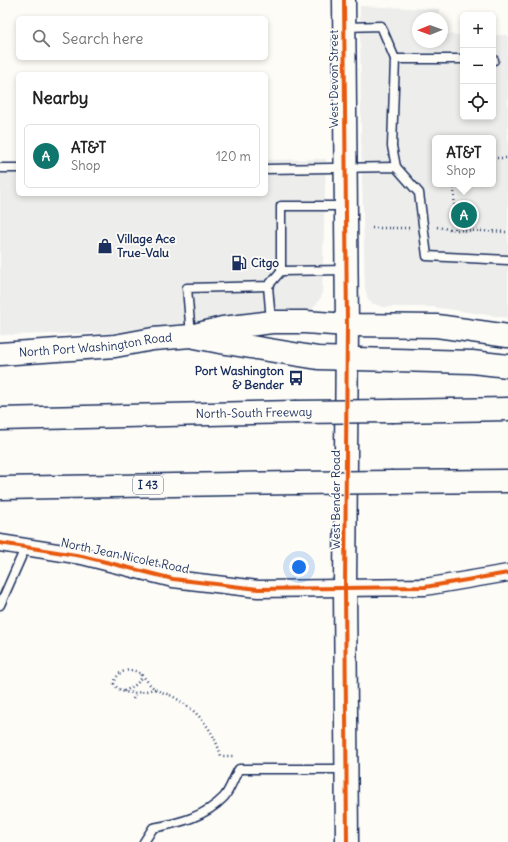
<!DOCTYPE html>
<meta charset="utf-8">
<style>
body{margin:0;font-family:Delius,sans-serif;background:#f2f2f2;color:#222}
.controls{position:absolute;right:12px;top:12px;display:grid;overflow:hidden;border-radius:6px;box-shadow:0 2px 6px #0003}
.controls button{width:36px;height:36px;display:grid;place-items:center;padding:0;border:0;border-bottom:1px solid #e0e0e0;background:#fff;color:#222;font:20px sans-serif}
.compass{position:absolute;left:412px;top:12px;width:36px;height:36px;border-radius:50%;background:#fff;box-shadow:0 2px 6px #0003;rotate:269deg}
.you{position:absolute;left:299px;top:567px;width:14px;height:14px;margin:-10px;border:3px solid #fff;border-radius:50%;background:#1a73e8;box-shadow:0 0 0 6px #1a73e833}
.badge{display:grid;place-items:center;width:26px;height:26px;border-radius:50%;background:#0f766e;color:#fff;font-size:13px;font-weight:700}
.pin{position:absolute;translate:-50% -50%;border:2px solid #fff;box-shadow:0 1px 4px #0006}
.popup{position:absolute;left:432px;top:135px;width:64px;height:52px;box-sizing:border-box;display:grid;place-content:center;border-radius:6px;background:#fff;filter:drop-shadow(0 1px 3px #0005);font-size:13px;white-space:nowrap;color:#767676}
.popup b{font-size:15px;color:#222}
.popup::after{content:'';position:absolute;left:50%;top:100%;margin-left:-8px;border:8px solid transparent;border-top-color:#fff}
.list{margin:0;padding:0;list-style:none}
h2{display:flex;justify-content:space-between;align-items:center;height:52px;margin:0;padding:0 16px;font-size:17px}
h2 small{font-size:13px;font-weight:400;color:#767676}
.list li{display:grid;grid-template-columns:26px 1fr auto;gap:12px;align-items:center;box-sizing:border-box;height:64px;margin:0 8px 8px;padding:0 8px;border:1px solid #e0e0e0;border-radius:6px}
.list b{display:block;font-size:15px;white-space:nowrap}
.list p{margin:0;font-size:13px;white-space:nowrap;color:#767676}
.list em{font-size:13px;font-style:normal;color:#767676}
.icon{flex:none;width:22px;height:22px;fill:none;stroke:currentColor;stroke-width:2;stroke-linecap:round;stroke-linejoin:round}
.map{position:relative;flex:none;width:508px;height:842px;overflow:hidden}
.search{position:absolute;background:#fff;box-shadow:0 2px 6px #0003;left:16px;top:16px;width:252px;height:44px;display:flex;align-items:center;gap:10px;box-sizing:border-box;padding:0 14px;border-radius:6px;color:#767676;font-size:15px}
.panel{position:absolute;background:#fff;box-shadow:0 2px 6px #0003;left:16px;top:72px;width:252px;height:124px;border-radius:6px}
.map>svg:first-child{display:block}
</style>
<div class="map">
<svg width="508" height="842" viewBox="0 0 508 842">
<rect width="100%" height="100%" fill="#fdfcf7"/>
<filter id="ink" filterUnits="userSpaceOnUse"><feTurbulence type="fractalNoise" baseFrequency=".025" numOctaves="2"/><feDisplacementMap in="SourceGraphic" scale="8" xChannelSelector="R" yChannelSelector="G"/><feConvolveMatrix kernelMatrix="1 2 1 2 8 2 1 2 1" color-interpolation-filters="sRGB"/></filter>
<g filter="url(#ink)">
<g fill="#edeeec" fill-rule="evenodd">
<path d="M360,6l79,3v9h-21v24h24v-8l21,1v82h30v-82h15v283l-75,-11h-50l-12,-4 -3,-4 -3,-10 -4,-147zM435,138h58v46h-58z"/>
<path d="M326,159l-4,137 -10,14 -6,3 -140,19 -166,3v-172h18v31h248v-34z"/>
</g>
<g fill="none" stroke-linecap="round" stroke-linejoin="round">
<g stroke="#1b2f5e" stroke-width="11">
<g id="lane">
<path d="M346,27l35,-1 14,33 -3,87 4,21"/>
<path d="M395,59h68"/>
<path d="M493,60h1"/>
<path d="M0,168h18"/>
<path d="M266,169l130,-2 23,26 8,63 81,4"/>
<path d="M281,271l65,-1"/>
<path d="M268,286l3,35"/>
<path d="M191,335l-4,-47 81,-2 13,-15v-65h64"/>
<path d="M0,605l26,-59"/>
<path d="M144,842l9,-14c26,-5 52,-11 71,-31 6,-7 10,-20 15,-28h107"/>
</g>
</g>
<g stroke="#1b2f5e" stroke-width="19">
<path id="street" d="M0,543l82,13 91,23 85,10 167,-2 83,-14"/>
</g>
<g stroke="#1b2f5e" stroke-width="25">
<g id="secondary">
<path d="M344,0l3,325 -2,264 2,253"/>
<path d="M195,337l25,5 98,16 154,4 36,4"/>
<path id="s1" d="M0,354l115,-8 38,-7 38,-3 32,-8 49,-6h33l42,3 90,1 71,10"/>
</g>
</g>
<g stroke="#1b2f5e" stroke-width="25">
<g id="highway">
<path d="M393,411l115,-2"/>
<path d="M0,419l295,-7"/>
<path d="M393,482l115,-1"/>
<path d="M0,488l296,-5"/>
</g>
</g>
<g stroke="#1b2f5e" stroke-width="2.5" stroke-dasharray="1 3" stroke-linecap="butt">
<path d="M493,158h15"/>
<path d="M454,184l1,46 53,2"/>
<path d="M437,227l18,3"/>
<path d="M372,228h38"/>
<path d="M155,689c-14,3 -31,9 -41,-5 2,-7 4,-11 11,-13 17,-4 19,10 30,18 4,3 11,4 17,7 25,14 41,32 49,60h12"/>
<path d="M124,691c9,-4 16,-7 17,-17"/>
<path d="M133,699l2,-4"/>
</g>
<use href="#lane" stroke="#fdfcf7" stroke-width="8"/>
<use href="#street" stroke="#fdfcf7" stroke-width="16"/>
<use href="#secondary" stroke="#fdfcf7" stroke-width="22"/>
<use href="#highway" stroke="#fdfcf7" stroke-width="22"/>
<g stroke="#1b2f5e" stroke-width="25" stroke-linecap="butt">
<g id="highway-bridge">
<path d="M295,412l98,-1"/>
<path d="M296,483l97,-1"/>
</g>
</g>
<use href="#highway-bridge" stroke="#fdfcf7" stroke-width="22"/>
<g stroke="#fdfcf7" stroke-width="6">
<g id="cycleway">
<path d="M344,0l3,325 -2,264 2,253"/>
<path d="M0,543l82,13 91,23 85,10 167,-2 83,-14"/>
</g>
</g>
<use href="#cycleway" stroke="#e8590c" stroke-width="4"/>
</g>
</g>
<defs>
<g id="shop-bare" transform="scale(1.2)"><path d="M-5-2.5h2.3a2.7 3.5 0 0 1 5.4 0H5L5.5 6h-11ZM-1.5-2.5h3a1.5 2.3 0 0 0-3 0Z" fill="#1b2f5e" stroke="#fdfcf7" stroke-width="2.5" paint-order="stroke"/></g>
<g id="fuel-bare" transform="scale(1.2)"><path d="M-5.5-6h7V0h2V4h1.3V-2.5L3-4.5l.8-.8L6-3V5H2.5V1h-1V6h-7ZM-4.2-4.7v3.2H.2V-4.7Z" fill="#1b2f5e" stroke="#fdfcf7" stroke-width="2.5" paint-order="stroke"/></g>
<g id="bus-bare" transform="scale(1.2)"><path d="M-5-6H5V4H4V6H2V4H-2V6H-4V4H-5ZM-3.5-4V0h7V-4ZM-3.5 1.2v1.5H-2V1.2ZM2 1.2v1.5H3.5V1.2Z" fill="#1b2f5e" stroke="#fdfcf7" stroke-width="2.5" paint-order="stroke"/></g>
</defs>
<g fill-rule="evenodd">
<use href="#shop-bare" x="105" y="246"/>
<use href="#fuel-bare" x="239" y="263"/>
<use href="#bus-bare" x="296" y="378"/>
</g>
<g text-anchor="middle" stroke-width="3.5" stroke-linejoin="round" paint-order="stroke">
<rect fill="#fdfcf7" stroke="#5f6c8c" stroke-width="1" x="133" y="476" width="30" height="18" rx="3"/>
<g font-size="11" font-weight="bold" fill="#1b2f5e">
<text x="148" y="489">I 43</text>
</g>
<g font-size="12" fill="#1b2f5e" stroke="#fdfcf7">
<text transform="translate(334 79) rotate(-90)" y="4">West Devon Street</text>
<text dy="4" stroke="none"><textPath href="#s1" startOffset="96">North Port Washington Road</textPath></text>
<text transform="translate(254 413) rotate(-1)" y="4">North-South Freeway</text>
<text transform="translate(336 500) rotate(-90)" y="4">West Bender Road</text>
<text transform="translate(125 556) rotate(12)" y="4">North Jean Nicolet Road</text>
</g>
<g font-size="12" font-weight="bold" fill="#1b2f5e" stroke="#fdfcf7" text-anchor="start">
<text x="117" y="243">Village Ace<tspan x="117" dy="14">True-Valu</tspan></text>
<text x="251" y="267">Citgo</text>
<text x="284" y="375" text-anchor="end">Port Washington<tspan x="284" dy="14">&amp; Bender</tspan></text>
</g>
</g>
</svg>
<div class="controls">
<button>+</button>
<button>−</button>
<button><svg class="icon" aria-label="locate" viewBox="0 0 24 24"><circle cx="12" cy="12" r="6"/><path d="M12 2v4M12 18v4M2 12h4M18 12h4"/></svg></button>
</div>
<svg class="compass" viewBox="-18 -18 36 36"><path d="M0-13l5 13h-10z" fill="#e53935"/><path d="M0 13l5-13h-10z" fill="#767676"/></svg>
<div class="you"></div>
<div class="pin badge" style="left:464px;top:215px">A</div>
<div class="popup"><b>AT&amp;T</b>Shop</div>
<div class="search"><svg class="icon" aria-label="search" viewBox="0 0 24 24"><circle cx="10" cy="10" r="6"/><path d="M15 15l6 6"/></svg>Search here</div>
<section class="panel">
<h2>Nearby<small></small></h2>
<ul class="list">
<li><span class="badge">A</span><div><b>AT&amp;T</b><p>Shop</p></div><em>120 m</em></li>
</ul>
</section>
</div>
